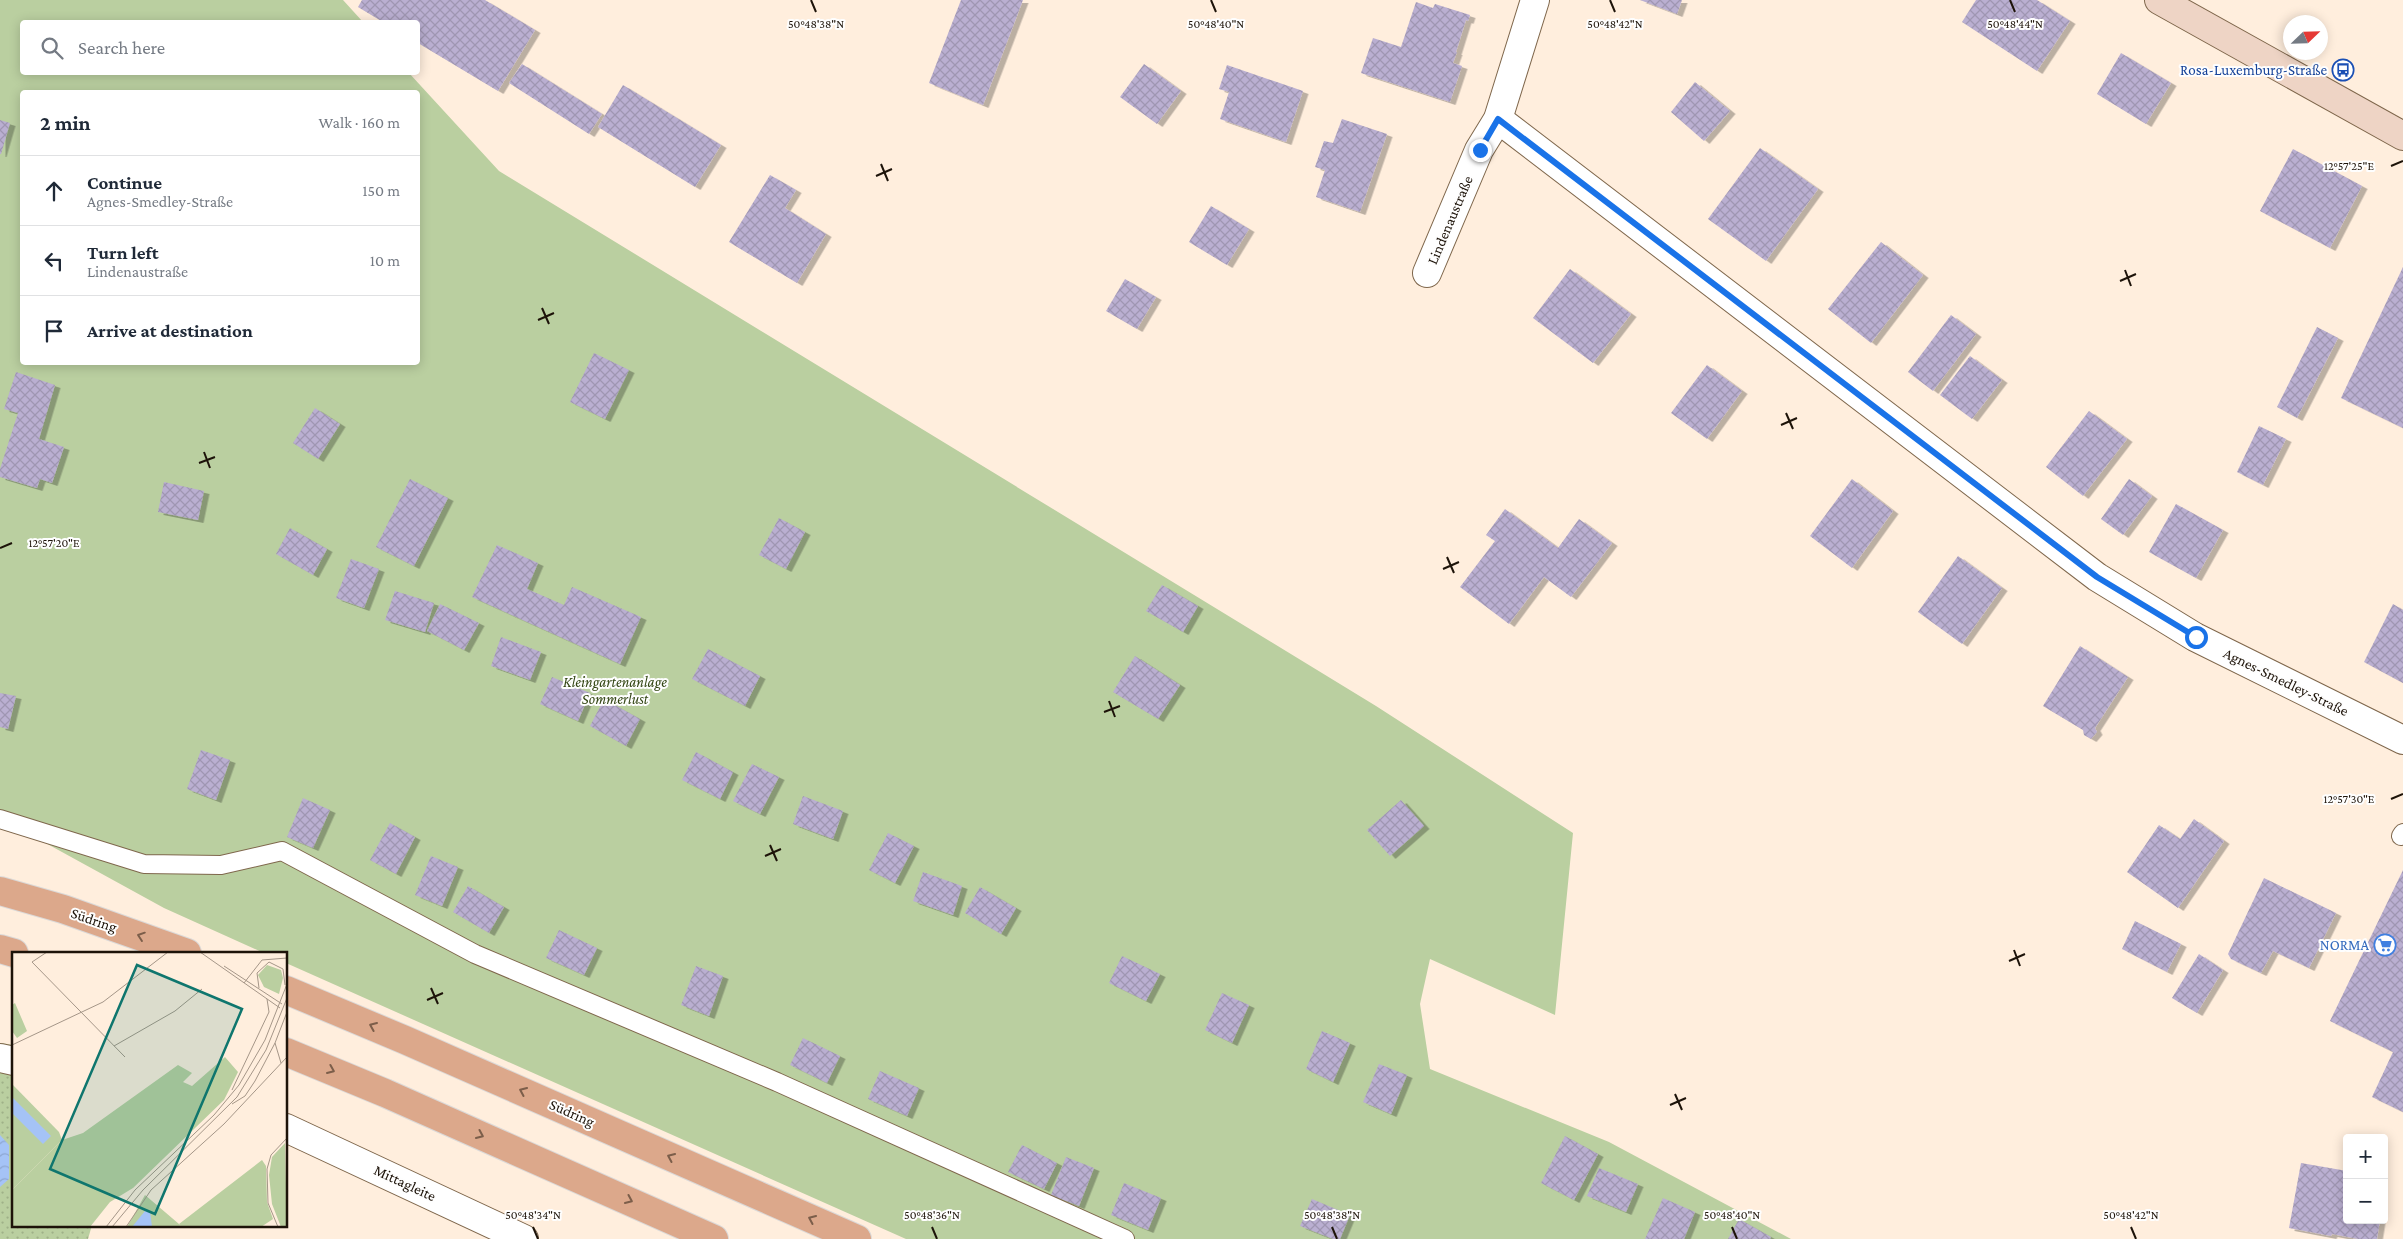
<!DOCTYPE html>
<meta charset="utf-8">
<style>
body{margin:0;font-family:"Crimson Pro",serif;background:#f6f6f7;color:#1f2937}
.controls{position:absolute;right:15px;bottom:15px;display:grid;overflow:hidden;border-radius:5px;box-shadow:0 2px 12px #0003}
.controls button{width:45px;height:45px;display:grid;place-items:center;padding:0;border:0;border-bottom:1px solid #e0e1e3;background:#fff;color:#1f2937;font:25px sans-serif}
.compass{position:absolute;left:2283px;top:15px;width:45px;height:45px;border-radius:50%;background:#fff;box-shadow:0 2px 12px #0003;rotate:67deg}
.stop{position:absolute;width:15px;height:15px;margin:-11px;border:4px solid #1a73e8;border-radius:50%;background:#fff}
.stop.end{background:#1a73e8;border-color:#fff;box-shadow:0 1px 5px #0008}
.list{margin:0;padding:0;list-style:none}
h2{display:flex;justify-content:space-between;align-items:center;height:65px;margin:0;padding:0 20px;font-size:21px}
h2 small{font-size:16px;font-weight:400;color:#747a83}
.list li{display:grid;grid-template-columns:32px 1fr auto;gap:15px;align-items:center;box-sizing:border-box;height:70px;padding:0 20px;border-top:1px solid #e0e1e3}
.list b{display:block;font-size:19px;white-space:nowrap}
.list p{margin:0;font-size:16px;white-space:nowrap;color:#747a83}
.list em{font-size:16px;font-style:normal;color:#747a83}
.icon{flex:none;width:28px;height:28px;fill:none;stroke:currentColor;stroke-width:2;stroke-linecap:round;stroke-linejoin:round}
.map{position:relative;flex:none;width:2403px;height:1239px;overflow:hidden}
.search{position:absolute;background:#fff;box-shadow:0 2px 12px #0003;left:20px;top:20px;width:400px;height:55px;display:flex;align-items:center;gap:12px;box-sizing:border-box;padding:0 18px;border-radius:5px;color:#747a83;font-size:19px}
.panel{position:absolute;background:#fff;box-shadow:0 2px 12px #0003;left:20px;top:90px;width:400px;height:275px;border-radius:5px}
.map>svg:first-child{display:block}
</style>
<div class="map">
<svg width="2403" height="1239" viewBox="0 0 2403 1239">
<defs>
<pattern id="grass-dots" width="8" height="8" patternUnits="userSpaceOnUse" patternTransform="scale(1.25)"><rect width="8" height="8" fill="#bacfa0"/><path d="M2 2h.1M6 6h.1" fill="none" stroke="#9fb188" stroke-width="1.8" stroke-linecap="round"/></pattern>
<pattern id="water-waves" width="16" height="10" patternUnits="userSpaceOnUse" patternTransform="scale(1.25)"><rect width="16" height="10" fill="#a5c3f6"/><path d="M0 5q4-4 8 0t8 0" fill="none" stroke="#8ea7d2"/></pattern>
<pattern id="building-cross-hatch" width="8" height="8" patternUnits="userSpaceOnUse" patternTransform="scale(1.25)"><rect width="8" height="8" fill="#baafd1"/><path d="M0 0l8 8M0 8l8-8" fill="none" stroke="#9f96b2"/></pattern>
<filter id="shadow"><feDropShadow dx="5.5" dy="3" stdDeviation="0" flood-color="#0004"/></filter>
</defs>
<rect width="100%" height="100%" fill="#fed"/>
<path fill="url(#grass-dots)" d="M0,1043l14,2v180h78l-4,14h-88z"/>
<path fill="#bacfa0" fill-rule="evenodd" d="M0,0h343l20,22h-341v50l387,1 90,98 877,535 197,127 -18,182 -125,-56 -10,45 10,65 179,73 182,97h-885l-620,-276v-10h-22l-100,-45 -164,-90zM22,92h396v270h-396z"/>
<path fill="url(#water-waves)" d="M0,1135l9,10v34l-9,8z"/>
<g fill="url(#building-cross-hatch)" filter="url(#shadow)">
<path d="M362,0h123l50,30 -37,61 -80,-48v-21h-35l-25,-15z"/>
<path d="M961,0h62l-40,105 -54,-22z"/>
<path d="M1640,0h42l-5,14z"/>
<path d="M1976,0h61l33,21 -33,50 -75,-49z"/>
<path d="M1416,2l17,6 2,-4 35,11 -2,6 -2,-1 -10,32h1l-4,11 9,3 -12,36 -89,-29 12,-35 28,9z"/>
<path d="M2121,53l50,30 -25,41 -49,-30z"/>
<path d="M522,64l80,50 -13,20 -80,-51z"/>
<path d="M1144,64l37,27 -24,33 -37,-27z"/>
<path d="M1227,65l76,26 -17,51 -66,-23 9,-27 -10,-3z"/>
<path d="M1695,82l35,29 -26,30 -33,-29z"/>
<path d="M623,85l98,60 -26,42 -97,-60z"/>
<path d="M1342,119l45,15 -27,78 -44,-15 9,-27 -10,-3 9,-26 9,2z"/>
<path d="M0,120l10,3 -9,31h-1z"/>
<path d="M1760,148l58,41 -52,72 -58,-42z"/>
<path d="M2293,149l69,37 -32,62 -70,-37z"/>
<path d="M770,175l26,15 -11,18 41,26 -29,49 -68,-41z"/>
<path d="M1211,206l38,23 -22,36 -38,-23z"/>
<path d="M1881,242l42,33 -52,68 -43,-34z"/>
<path d="M2403,267v161l-62,-30z"/>
<path d="M1570,269l61,45 -38,49 -60,-45z"/>
<path d="M1125,279l31,18 -19,32 -31,-18z"/>
<path d="M1951,315l25,19 -43,57 -25,-19z"/>
<path d="M2317,327l21,11 -41,80 -20,-11z"/>
<path d="M594,353l35,17 -24,49 -35,-17z"/>
<path d="M1970,356l32,24 -30,39 -32,-24z"/>
<path d="M1707,365l35,26 -35,48 -36,-26z"/>
<path d="M16,372l39,13 -16,54 25,8 -12,36 -12,-4 -3,9 -37,-11v-8l18,-56 -14,-4z"/>
<path d="M315,408l25,16 -22,35 -25,-16z"/>
<path d="M2089,411l38,28 -44,57 -37,-29z"/>
<path d="M2259,426l27,13 -23,46 -26,-13z"/>
<path d="M410,479l38,19 -34,68 -38,-19z"/>
<path d="M1852,479l41,32 -41,57 -42,-32z"/>
<path d="M2129,479l23,17 -29,39 -22,-16z"/>
<path d="M164,482l40,9 -6,29 -40,-8z"/>
<path d="M2176,504l47,26 -27,48 -47,-26z"/>
<path d="M1505,509l53,39 21,-29 33,24 -41,54 -27,-20 -35,47 -49,-37 35,-46 -9,-6z"/>
<path d="M779,518l26,14 -19,37 -27,-14z"/>
<path d="M290,528l37,21 -14,26 -37,-21z"/>
<path d="M497,545l41,18 -11,26 37,16 8,-18 69,30 -21,47 -148,-67z"/>
<path d="M1958,556l44,32 -40,56 -44,-32z"/>
<path d="M351,559l28,10 -15,39 -28,-10z"/>
<path d="M1162,585l36,21 -15,26 -37,-21z"/>
<path d="M395,591l39,12 -9,29 -40,-12z"/>
<path d="M440,604l39,19 -15,27 -37,-19z"/>
<path d="M2393,604l10,6v73l-39,-21z"/>
<path d="M501,637l40,15 -11,28 -39,-14z"/>
<path d="M2080,646l48,31 -33,51 2,4 -6,7 -7,-4 -1,-5 -40,-24z"/>
<path d="M708,649l52,27 -15,30 -53,-27z"/>
<path d="M1135,656l45,29 -22,34 -45,-27z"/>
<path d="M552,677l38,16 -12,28 -38,-17z"/>
<path d="M0,693l16,3 -8,33 -8,-2z"/>
<path d="M604,699l36,20 -14,27 -36,-20z"/>
<path d="M201,750l29,10 -14,40 -29,-11z"/>
<path d="M696,752l37,20 -13,27 -38,-19z"/>
<path d="M752,764l27,13 -19,37 -27,-13z"/>
<path d="M803,796l40,15 -10,28 -40,-15z"/>
<path d="M303,798l27,12 -17,38 -26,-11z"/>
<path d="M1401,800l23,26 -34,30 -23,-26z"/>
<path d="M2194,819l30,22 -46,67 -51,-36 32,-47 21,14z"/>
<path d="M390,823l25,14 -19,37 -26,-14z"/>
<path d="M888,833l26,13 -19,37 -26,-13z"/>
<path d="M431,856l27,11 -16,39 -27,-11z"/>
<path d="M2403,870v242l-31,-15 21,-45 -63,-31z"/>
<path d="M923,872l39,14 -9,29 -40,-14z"/>
<path d="M2264,878l72,35 -27,55 -36,-17 -12,22 -30,-14 -3,-5z"/>
<path d="M468,886l36,21 -15,26 -36,-21z"/>
<path d="M980,887l36,21 -15,26 -36,-21z"/>
<path d="M2135,921l46,23 -14,28 -45,-23z"/>
<path d="M559,930l38,18 -13,27 -38,-17z"/>
<path d="M2199,954l24,16 -26,43 -25,-15z"/>
<path d="M1122,956l38,18 -14,27 -37,-18z"/>
<path d="M696,966l27,10 -14,40 -28,-11z"/>
<path d="M1222,993l27,12 -17,38 -27,-13z"/>
<path d="M1322,1031l28,12 -17,39 -27,-13z"/>
<path d="M803,1038l37,18 -13,27 -37,-18z"/>
<path d="M1379,1064l28,11 -16,39 -28,-12z"/>
<path d="M880,1071l39,17 -12,28 -39,-17z"/>
<path d="M1565,1136l33,18 -24,46 -33,-17z"/>
<path d="M1022,1145l35,18 -13,26 -36,-17z"/>
<path d="M1066,1157l28,11 -15,38 -28,-11z"/>
<path d="M2301,1163l46,8v49h33l-3,19h-19l-26,-5 -1,2 -42,-8z"/>
<path d="M1599,1168l39,16 -12,28 -39,-16z"/>
<path d="M1124,1183l37,15 -13,32 -37,-15z"/>
<path d="M1663,1198l32,14 -11,27h-39z"/>
<path d="M1312,1199l38,16 -10,24h-7l-33,-13z"/>
<path d="M1739,1219l32,18 -1,2h-42z"/>
</g>
<g fill="none" stroke-linecap="round" stroke-linejoin="round">
<g stroke="#7f674c" stroke-width="20">
<g id="lane">
<path d="M0,819l144,45 77,1 61,-14 193,103 302,128 348,157"/>
<path d="M2401,836l2,-3"/>
</g>
</g>
<g stroke="#7f674c" stroke-width="30">
<g id="street">
<path d="M1498,119l599,458 98,60 208,103"/>
<path d="M1427,273l52,-123 19,-31 37,-119"/>
<path d="M0,1058l14,3"/>
<path d="M286,1128l238,111"/>
</g>
</g>
<g stroke="#7f674c" stroke-width="30">
<path id="secondary" d="M2159,0l244,136"/>
</g>
<g stroke="#dbd9d8" stroke-width="30">
<g id="primary">
<path d="M0,891l63,18 124,44"/>
<path d="M0,949l14,4"/>
<path d="M286,990l119,50 452,199"/>
<path d="M286,1052l99,41 329,146"/>
</g>
</g>
<use href="#lane" stroke="#fff" stroke-width="18"/>
<use href="#street" stroke="#fff" stroke-width="28"/>
<use href="#secondary" stroke="#eed4c5" stroke-width="28"/>
<use href="#primary" stroke="#dca88b" stroke-width="28"/>
</g>
<defs><path id="oneway-chevron" d="M-2-3.5L2.5 0L-2 3.5" fill="none" stroke-width="1.6" stroke-linecap="round" stroke-linejoin="round" transform="scale(1.25)"/></defs>
<g stroke="#7c5e4a">
<use href="#oneway-chevron" transform="translate(141 936) rotate(-161)"/>
<use href="#oneway-chevron" transform="translate(373 1026) rotate(-157)"/>
<use href="#oneway-chevron" transform="translate(331 1070) rotate(23)"/>
<use href="#oneway-chevron" transform="translate(523 1091) rotate(-156)"/>
<use href="#oneway-chevron" transform="translate(480 1135) rotate(24)"/>
<use href="#oneway-chevron" transform="translate(671 1157) rotate(-156)"/>
<use href="#oneway-chevron" transform="translate(629 1200) rotate(24)"/>
<use href="#oneway-chevron" transform="translate(812 1219) rotate(-156)"/>
</g>
<g fill="none" stroke-linecap="round" stroke-linejoin="round">
<path stroke="#1a73e8" stroke-width="6" d="M1480,150l18,-31 599,458 99,60"/>
</g>
<path fill="none" stroke="#1d1309" stroke-width="2" d="M811,0l5,12M1211,0l5,12M1610,0l5,12M2010,0l5,12M881,164l7,17M2391,166l12,-5M876,176l16,-7M2125,270l6,16M2120,281l16,-7M542,308l7,16M538,320l16,-7M1786,413l7,16M1781,425l16,-7M204,452l6,16M199,463l16,-6M0,548l12,-5M1447,557l7,16M1443,569l16,-7M1109,701l6,16M1104,712l16,-6M2391,799l12,-5M770,845l7,16M765,856l16,-7M2014,950l6,16M2009,961l16,-7M431,988l7,16M427,1000l16,-7M1675,1094l7,16M1670,1105l16,-7M533,1227l5,12M932,1227l5,12M1332,1227l5,12M1732,1227l5,12M2131,1227l5,12"/>
<defs>
<g id="bus-ring" transform="scale(1.125)"><circle r="9.5" fill="#fefefe" stroke="#1a4fb4" stroke-width="1.5"/><path d="M-5-6H5V4H4V6H2V4H-2V6H-4V4H-5ZM-3.5-4V0h7V-4ZM-3.5 1.2v1.5H-2V1.2ZM2 1.2v1.5H3.5V1.2Z" fill="#1a4fb4"/></g>
<g id="supermarket-ring" transform="scale(1.125)"><circle r="9.5" fill="#fefefe" stroke="#3f7fe0" stroke-width="1.5"/><path d="M-6-5.5h2.5l.6 2H6L4.5 2H-2.5L-4.4-4H-6ZM-1.5 3.2a1.3 1.3 0 1 0 .1 0ZM3 3.2a1.3 1.3 0 1 0 .1 0Z" fill="#3f7fe0"/></g>
</defs>
<g fill-rule="evenodd">
<use href="#bus-ring" x="2343" y="70"/>
<use href="#supermarket-ring" x="2385" y="945"/>
</g>
<g text-anchor="middle" stroke-width="4" stroke-linejoin="round" paint-order="stroke">
<g font-size="15" fill="#164399" stroke="#fefefe" text-anchor="end">
<text x="2327" y="75">Rosa-Luxemburg-Straße</text>
</g>
<g font-size="15" fill="#1d1309" stroke="#fefefe">
<text transform="translate(1450 220) rotate(-67)" y="5">Lindenaustraße</text>
<text transform="translate(2286 682) rotate(26)" y="5">Agnes-Smedley-Straße</text>
<text transform="translate(94 920) rotate(19)" y="5">Südring</text>
<text transform="translate(572 1113) rotate(24)" y="5">Südring</text>
<text transform="translate(405 1183) rotate(25)" y="5">Mittagleite</text>
</g>
<g font-size="15" font-style="italic" fill="#324513" stroke="#fefefe">
<text x="615" y="687">Kleingartenanlage<tspan x="615" dy="17">Sommerlust</tspan></text>
</g>
<g font-size="15" fill="#366cbe" stroke="#fefefe" text-anchor="end">
<text x="2369" y="950">NORMA</text>
</g>
</g>
<g transform="translate(12 952)">
<rect width="275" height="275" fill="#fed"/>
<path d="M255,13l14,5 2,8 -4,16 -15,-7 -6,-12zM3,51l12,28 -10,7 -5,-7v-26zM133,243l34,29 2,3h-54z" fill="#bacfa0"/>
<path d="M0,132l47,48 3,8 -50,50z" fill="#bacfa0"/>
<path d="M213,105l13,15 -14,28 -91,88 -23,14 -20,25h-78v-37l50,-50 21,-7 95,-68 14,8 -9,9 9,4zM273,191l2,84h-6l-9,-23 -3,-29 3,-18zM250,208l4,6 1,36 6,17 -12,8h-80l-2,-3z" fill="#bacfa0"/>
<path d="M0,145l39,39 -8,8 -31,-31zM133,259h5l2,16h-20z" fill="#a5c3f6"/>
<path fill="none" stroke="#a59688" stroke-width="1" d="M35,0l-15,10 93,95M188,0l80,56M212,14l58,38M232,31l18,-23 25,-2M247,36l-2,-15 12,-11 14,7 2,16M263,91l6,20M0,93l91,-43 65,-50M102,94l61,-35 27,-22M220,138l37,-78 -2,-13M220,152l13,-8 10,-15 20,-38 12,-31M94,275l29,-37 79,-75 25,-30 26,-45 22,-56M100,275l31,-37 94,-93 29,-47 21,-52M114,275l25,-37 73,-66 63,-67M266,275l-10,-24 -1,-34 4,-14 16,-17"/>
<path fill="#0f766e" fill-opacity="0.15" stroke="#0f766e" stroke-width="2.5" d="M125,13l105,44 -87,205 -105,-45z"/>
<rect width="275" height="275" fill="none" stroke="#1d1309" stroke-width="2.5"/>
</g>
<g font-size="12" text-anchor="middle" fill="#1d1309" stroke="#fefefe" stroke-width="4" stroke-linejoin="round" paint-order="stroke">
<text x="816" y="28">50°48'38"N</text>
<text x="1216" y="28">50°48'40"N</text>
<text x="1615" y="28">50°48'42"N</text>
<text x="2015" y="28">50°48'44"N</text>
<text x="2349" y="170">12°57'25"E</text>
<text x="54" y="547">12°57'20"E</text>
<text x="2349" y="803">12°57'30"E</text>
<text x="533" y="1219">50°48'34"N</text>
<text x="932" y="1219">50°48'36"N</text>
<text x="1332" y="1219">50°48'38"N</text>
<text x="1732" y="1219">50°48'40"N</text>
<text x="2131" y="1219">50°48'42"N</text>
</g>
</svg>
<div class="controls">
<button>+</button>
<button>−</button>
</div>
<svg class="compass" viewBox="-18 -18 36 36"><path d="M0-13l5 13h-10z" fill="#e53935"/><path d="M0 13l5-13h-10z" fill="#747a83"/></svg>
<div class="stop" style="left:2196px;top:637px"></div>
<div class="stop end" style="left:1480px;top:150px"></div>
<div class="search"><svg class="icon" aria-label="search" viewBox="0 0 24 24"><circle cx="10" cy="10" r="6"/><path d="M15 15l6 6"/></svg>Search here</div>
<section class="panel">
<h2>2 min<small>Walk · 160 m</small></h2>
<ul class="list">
<li><svg class="icon" aria-label="ahead" viewBox="0 0 24 24"><path d="M12 20V5M6 11l6-6 6 6"/></svg><div><b>Continue</b><p>Agnes-Smedley-Straße</p></div><em>150 m</em></li>
<li><svg class="icon" aria-label="left" viewBox="0 0 24 24"><path d="M17 20v-9H6M10 6l-5 5 5 5"/></svg><div><b>Turn left</b><p>Lindenaustraße</p></div><em>10 m</em></li>
<li><svg class="icon" aria-label="arrive" viewBox="0 0 24 24"><path d="M6 21V4h12l-3 4 3 4H6"/></svg><div><b>Arrive at destination</b></div></li>
</ul>
</section>
</div>
